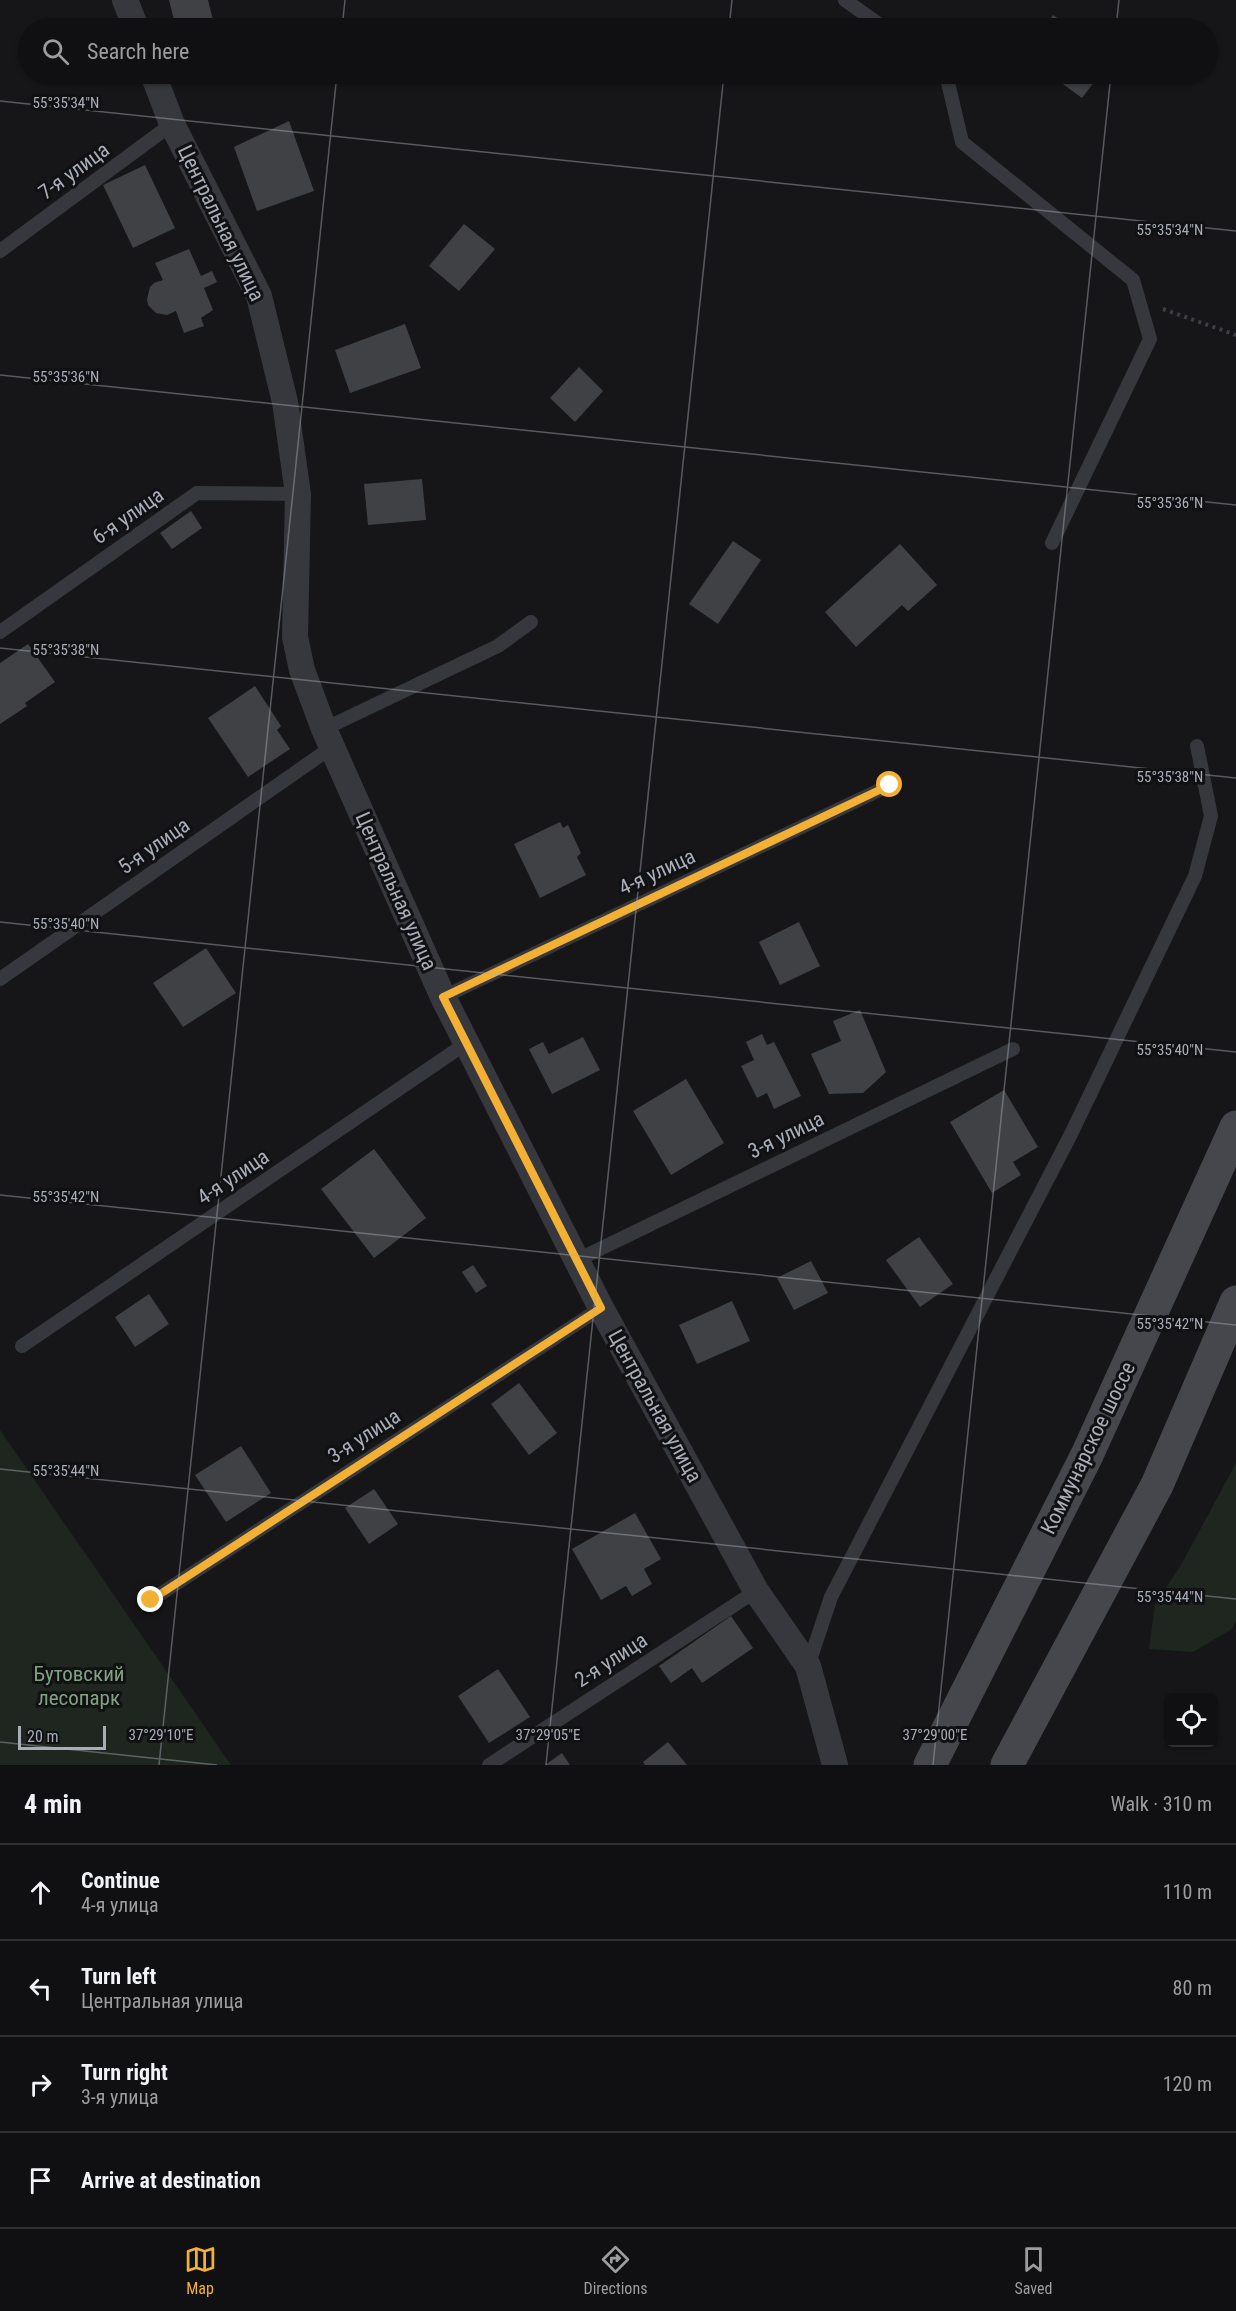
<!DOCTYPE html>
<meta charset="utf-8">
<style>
body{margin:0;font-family:"Roboto Condensed",sans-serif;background:#19191b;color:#f1f3f6}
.controls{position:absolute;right:18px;bottom:18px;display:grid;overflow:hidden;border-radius:9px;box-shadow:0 2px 4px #0004}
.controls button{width:54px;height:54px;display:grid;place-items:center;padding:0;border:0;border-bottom:2px solid #303032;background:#101012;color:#f1f3f6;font:30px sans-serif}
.scale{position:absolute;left:18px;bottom:15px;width:88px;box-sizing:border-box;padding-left:6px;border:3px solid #a8adb8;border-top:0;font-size:16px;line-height:21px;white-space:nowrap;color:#a8adb8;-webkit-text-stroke:4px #111113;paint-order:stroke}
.stop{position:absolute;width:18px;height:18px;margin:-14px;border:4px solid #f2b134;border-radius:50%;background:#fff}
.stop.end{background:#f2b134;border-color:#fff;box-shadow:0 2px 6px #0008}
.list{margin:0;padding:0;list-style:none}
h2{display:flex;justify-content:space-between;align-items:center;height:78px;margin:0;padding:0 24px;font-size:26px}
h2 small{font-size:20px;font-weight:400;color:#9c9d9f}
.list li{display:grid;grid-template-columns:39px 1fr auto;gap:18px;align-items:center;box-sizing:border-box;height:96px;padding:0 24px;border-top:2px solid #303032}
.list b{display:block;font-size:22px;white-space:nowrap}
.list p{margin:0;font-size:20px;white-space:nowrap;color:#9c9d9f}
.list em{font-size:20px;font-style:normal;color:#9c9d9f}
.icon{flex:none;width:33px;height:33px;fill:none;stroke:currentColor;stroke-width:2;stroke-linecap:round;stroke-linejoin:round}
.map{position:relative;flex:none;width:1236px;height:1765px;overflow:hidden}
.search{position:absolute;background:#101012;box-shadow:0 2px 4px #0004;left:18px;right:18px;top:18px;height:66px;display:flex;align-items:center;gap:15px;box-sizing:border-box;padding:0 21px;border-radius:33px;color:#9c9d9f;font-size:22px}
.sheet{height:462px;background:#101012}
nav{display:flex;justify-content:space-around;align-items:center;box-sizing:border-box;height:84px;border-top:2px solid #303032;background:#101012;font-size:16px;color:#9c9d9f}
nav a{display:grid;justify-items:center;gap:3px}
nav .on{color:#f2b134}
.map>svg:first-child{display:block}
</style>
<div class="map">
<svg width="1236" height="1765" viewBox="0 0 1236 1765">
<rect width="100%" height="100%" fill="#161618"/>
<g fill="#1e261f">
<path d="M0,1430l231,335h-231z"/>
<path d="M1236,1463v158l-4,8 -39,23 -44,-3 6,-45 25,-37z"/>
</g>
<g fill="#404145">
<path d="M169,0h39l5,20 -37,8z"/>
<path d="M1053,15l19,13h-29z"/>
<path d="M1049,74h51l-18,24z"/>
<path d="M289,121l25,70 -57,20 -23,-64z"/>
<path d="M145,165l30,63 -42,20 -30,-63z"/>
<path d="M464,224l31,25 -36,42 -30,-25z"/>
<path d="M189,249l12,27 11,-5 5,11 -13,6 9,22 -12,8 3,8 -20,7 -8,-22 -9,4 -11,-2 -8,-8 -1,-6 3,-12 4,-4 9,-3 -8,-17z"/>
<path d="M405,324l16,44 -71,25 -15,-43z"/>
<path d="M579,367l24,24 -28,31 -25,-24z"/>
<path d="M422,479l4,41 -58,5 -4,-41z"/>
<path d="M191,511l11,17 -30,21 -12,-16z"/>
<path d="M733,541l28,19 -43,64 -29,-20z"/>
<path d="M900,544l37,41 -29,26 -6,-6 -46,42 -31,-35z"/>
<path d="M28,644l27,38 -30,21 2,3 -27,18v-61z"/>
<path d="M255,686l26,40 -4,4 13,19 -42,28 -40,-59z"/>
<path d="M560,822l3,6 5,-3 13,28 -4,4 9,18 -46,23 -26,-54z"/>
<path d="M799,922l21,44 -40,19 -21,-43z"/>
<path d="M206,948l30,45 -53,34 -30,-44z"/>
<path d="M860,1010l26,62 -23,21 -34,1 -18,-40 30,-13 -8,-20z"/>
<path d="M762,1034l5,11 7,-3 27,54 -27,13 -7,-16 -10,5 -16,-32 13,-6 -8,-18z"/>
<path d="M583,1037l17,33 -48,24 -23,-45 14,-7 6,12z"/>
<path d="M686,1079l38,64 -53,32 -38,-64z"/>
<path d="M1004,1090l34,57 -25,15 8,13 -29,18 -42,-71z"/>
<path d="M374,1149l52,69 -52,40 -53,-69z"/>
<path d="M919,1237l34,47 -33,23 -34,-47z"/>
<path d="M811,1261l17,32 -34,17 -17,-32z"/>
<path d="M473,1265l14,21 -11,7 -14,-21z"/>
<path d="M149,1294l20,30 -34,23 -20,-30z"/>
<path d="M732,1301l18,40 -53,23 -18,-39z"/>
<path d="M519,1383l38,50 -28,22 -38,-51z"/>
<path d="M241,1446l30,47 -45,29 -31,-47z"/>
<path d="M374,1489l24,35 -29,20 -24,-36z"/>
<path d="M635,1513l26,46 -17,10 8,15 -20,12 -6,-10 -25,14 -29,-51z"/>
<path d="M731,1616l22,32 -51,35 -10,-15 -21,15 -12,-17z"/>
<path d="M498,1669l32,48 -41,26 -31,-47z"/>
<path d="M668,1742l19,23h-42l-2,-3z"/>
<path d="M562,1753l8,12h-25z"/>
</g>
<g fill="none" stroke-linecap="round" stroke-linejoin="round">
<path stroke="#3d3f44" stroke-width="4" stroke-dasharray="3 4.5" stroke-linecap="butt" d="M1163,309l73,26"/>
<g stroke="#37383d" stroke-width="14">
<path d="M845,0l39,28"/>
<path d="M946,74l16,68 171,138 17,59 -98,204"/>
<path d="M0,251l172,-127"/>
<path d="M0,632l197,-139 101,1"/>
<path d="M324,729l174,-83 33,-24"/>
<path d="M0,979l332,-232"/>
<path d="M443,997l447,-212"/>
<path d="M577,1260l436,-211"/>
<path d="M22,1346l446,-304"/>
<path d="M151,1600l450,-292"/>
<path d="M808,1666l23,-69 240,-463 124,-258 16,-60 -14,-70"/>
<path d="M489,1765l267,-174"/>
</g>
<g stroke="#37383d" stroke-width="26">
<path d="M125,0l11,28"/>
<path d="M153,74l19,50 87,172 26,106 13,92 -3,143 7,33 22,59 119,268 158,311 155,283 52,75 27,99"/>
</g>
<g stroke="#45474d" stroke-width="33">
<path d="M930,1765l157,-310 149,-328"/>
<path d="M1007,1765l150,-280 79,-183"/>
</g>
</g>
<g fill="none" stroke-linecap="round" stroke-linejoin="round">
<path stroke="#f2b134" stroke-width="8" d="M151,1600l450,-292 -158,-311 447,-212"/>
</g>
<path fill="none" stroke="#a8adb8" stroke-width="1.5" stroke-opacity="0.45" d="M342,28l3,-28M729,28l3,-28M1116,28l3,-28M0,101l1236,130M0,375l1236,130M0,648l1236,130M0,922l1236,130M0,1195l1236,130M0,1469l1236,130M0,1742l217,23M159,1765l178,-1691M546,1765l178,-1691M933,1765l178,-1691"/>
<g text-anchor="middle" stroke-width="6" stroke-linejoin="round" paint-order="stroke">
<g font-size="21" fill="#a8adb8" stroke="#111113">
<text transform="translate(74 171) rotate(-36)" y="7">7-я улица</text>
<text transform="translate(221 223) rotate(64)" y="7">Центральная улица</text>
<text transform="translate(128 516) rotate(-35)" y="7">6-я улица</text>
<text transform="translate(154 846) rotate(-35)" y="7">5-я улица</text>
<text transform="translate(657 872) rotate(-25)" y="7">4-я улица</text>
<text transform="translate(396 891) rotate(66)" y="7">Центральная улица</text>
<text transform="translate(786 1135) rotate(-26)" y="7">3-я улица</text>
<text transform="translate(233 1177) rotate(-34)" y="7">4-я улица</text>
<text transform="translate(655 1406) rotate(61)" y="7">Центральная улица</text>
<text transform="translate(364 1436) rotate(-33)" y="7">3-я улица</text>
<text transform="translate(1088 1448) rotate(-64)" y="7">Коммунарское шоссе</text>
<text transform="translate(611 1660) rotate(-33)" y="7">2-я улица</text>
</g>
<g font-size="21" fill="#7fa381" stroke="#111113">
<text x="79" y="1681">Бутовский<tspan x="79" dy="24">лесопарк</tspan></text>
</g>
</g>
<g font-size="15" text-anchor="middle" fill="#a8adb8" stroke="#111113" stroke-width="6" stroke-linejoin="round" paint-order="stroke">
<text x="66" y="108">55°35'34"N</text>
<text x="1170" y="235">55°35'34"N</text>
<text x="66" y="382">55°35'36"N</text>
<text x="1170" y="508">55°35'36"N</text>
<text x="66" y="655">55°35'38"N</text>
<text x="1170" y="782">55°35'38"N</text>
<text x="66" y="929">55°35'40"N</text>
<text x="1170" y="1055">55°35'40"N</text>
<text x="66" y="1202">55°35'42"N</text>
<text x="1170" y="1329">55°35'42"N</text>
<text x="66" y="1476">55°35'44"N</text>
<text x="1170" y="1602">55°35'44"N</text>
<text x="161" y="1740">37°29'10"E</text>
<text x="548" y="1740">37°29'05"E</text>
<text x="935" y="1740">37°29'00"E</text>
</g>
</svg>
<div class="controls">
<button><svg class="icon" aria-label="locate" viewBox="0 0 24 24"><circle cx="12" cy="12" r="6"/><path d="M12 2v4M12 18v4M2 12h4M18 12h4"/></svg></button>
</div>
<div class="scale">20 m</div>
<div class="stop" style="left:890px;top:785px"></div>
<div class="stop end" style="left:151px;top:1600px"></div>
<div class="search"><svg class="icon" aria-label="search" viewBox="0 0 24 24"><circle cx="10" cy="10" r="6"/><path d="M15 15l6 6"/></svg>Search here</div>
</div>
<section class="sheet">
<h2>4 min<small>Walk · 310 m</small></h2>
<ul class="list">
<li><svg class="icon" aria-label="ahead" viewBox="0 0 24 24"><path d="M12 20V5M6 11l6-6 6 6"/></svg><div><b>Continue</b><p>4-я улица</p></div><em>110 m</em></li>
<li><svg class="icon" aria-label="left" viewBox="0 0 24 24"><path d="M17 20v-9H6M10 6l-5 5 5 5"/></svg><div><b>Turn left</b><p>Центральная улица</p></div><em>80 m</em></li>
<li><svg class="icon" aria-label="right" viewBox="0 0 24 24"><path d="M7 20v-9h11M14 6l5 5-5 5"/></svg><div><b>Turn right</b><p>3-я улица</p></div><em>120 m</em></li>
<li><svg class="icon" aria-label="arrive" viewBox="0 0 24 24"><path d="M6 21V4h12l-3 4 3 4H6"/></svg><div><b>Arrive at destination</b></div></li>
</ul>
</section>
<nav>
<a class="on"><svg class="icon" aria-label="map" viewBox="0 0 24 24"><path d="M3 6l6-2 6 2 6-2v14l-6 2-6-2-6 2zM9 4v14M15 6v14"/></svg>Map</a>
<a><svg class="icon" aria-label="directions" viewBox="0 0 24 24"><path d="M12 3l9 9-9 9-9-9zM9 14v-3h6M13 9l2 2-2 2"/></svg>Directions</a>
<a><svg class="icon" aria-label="saved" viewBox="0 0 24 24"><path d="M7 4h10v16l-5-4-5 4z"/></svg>Saved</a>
</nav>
